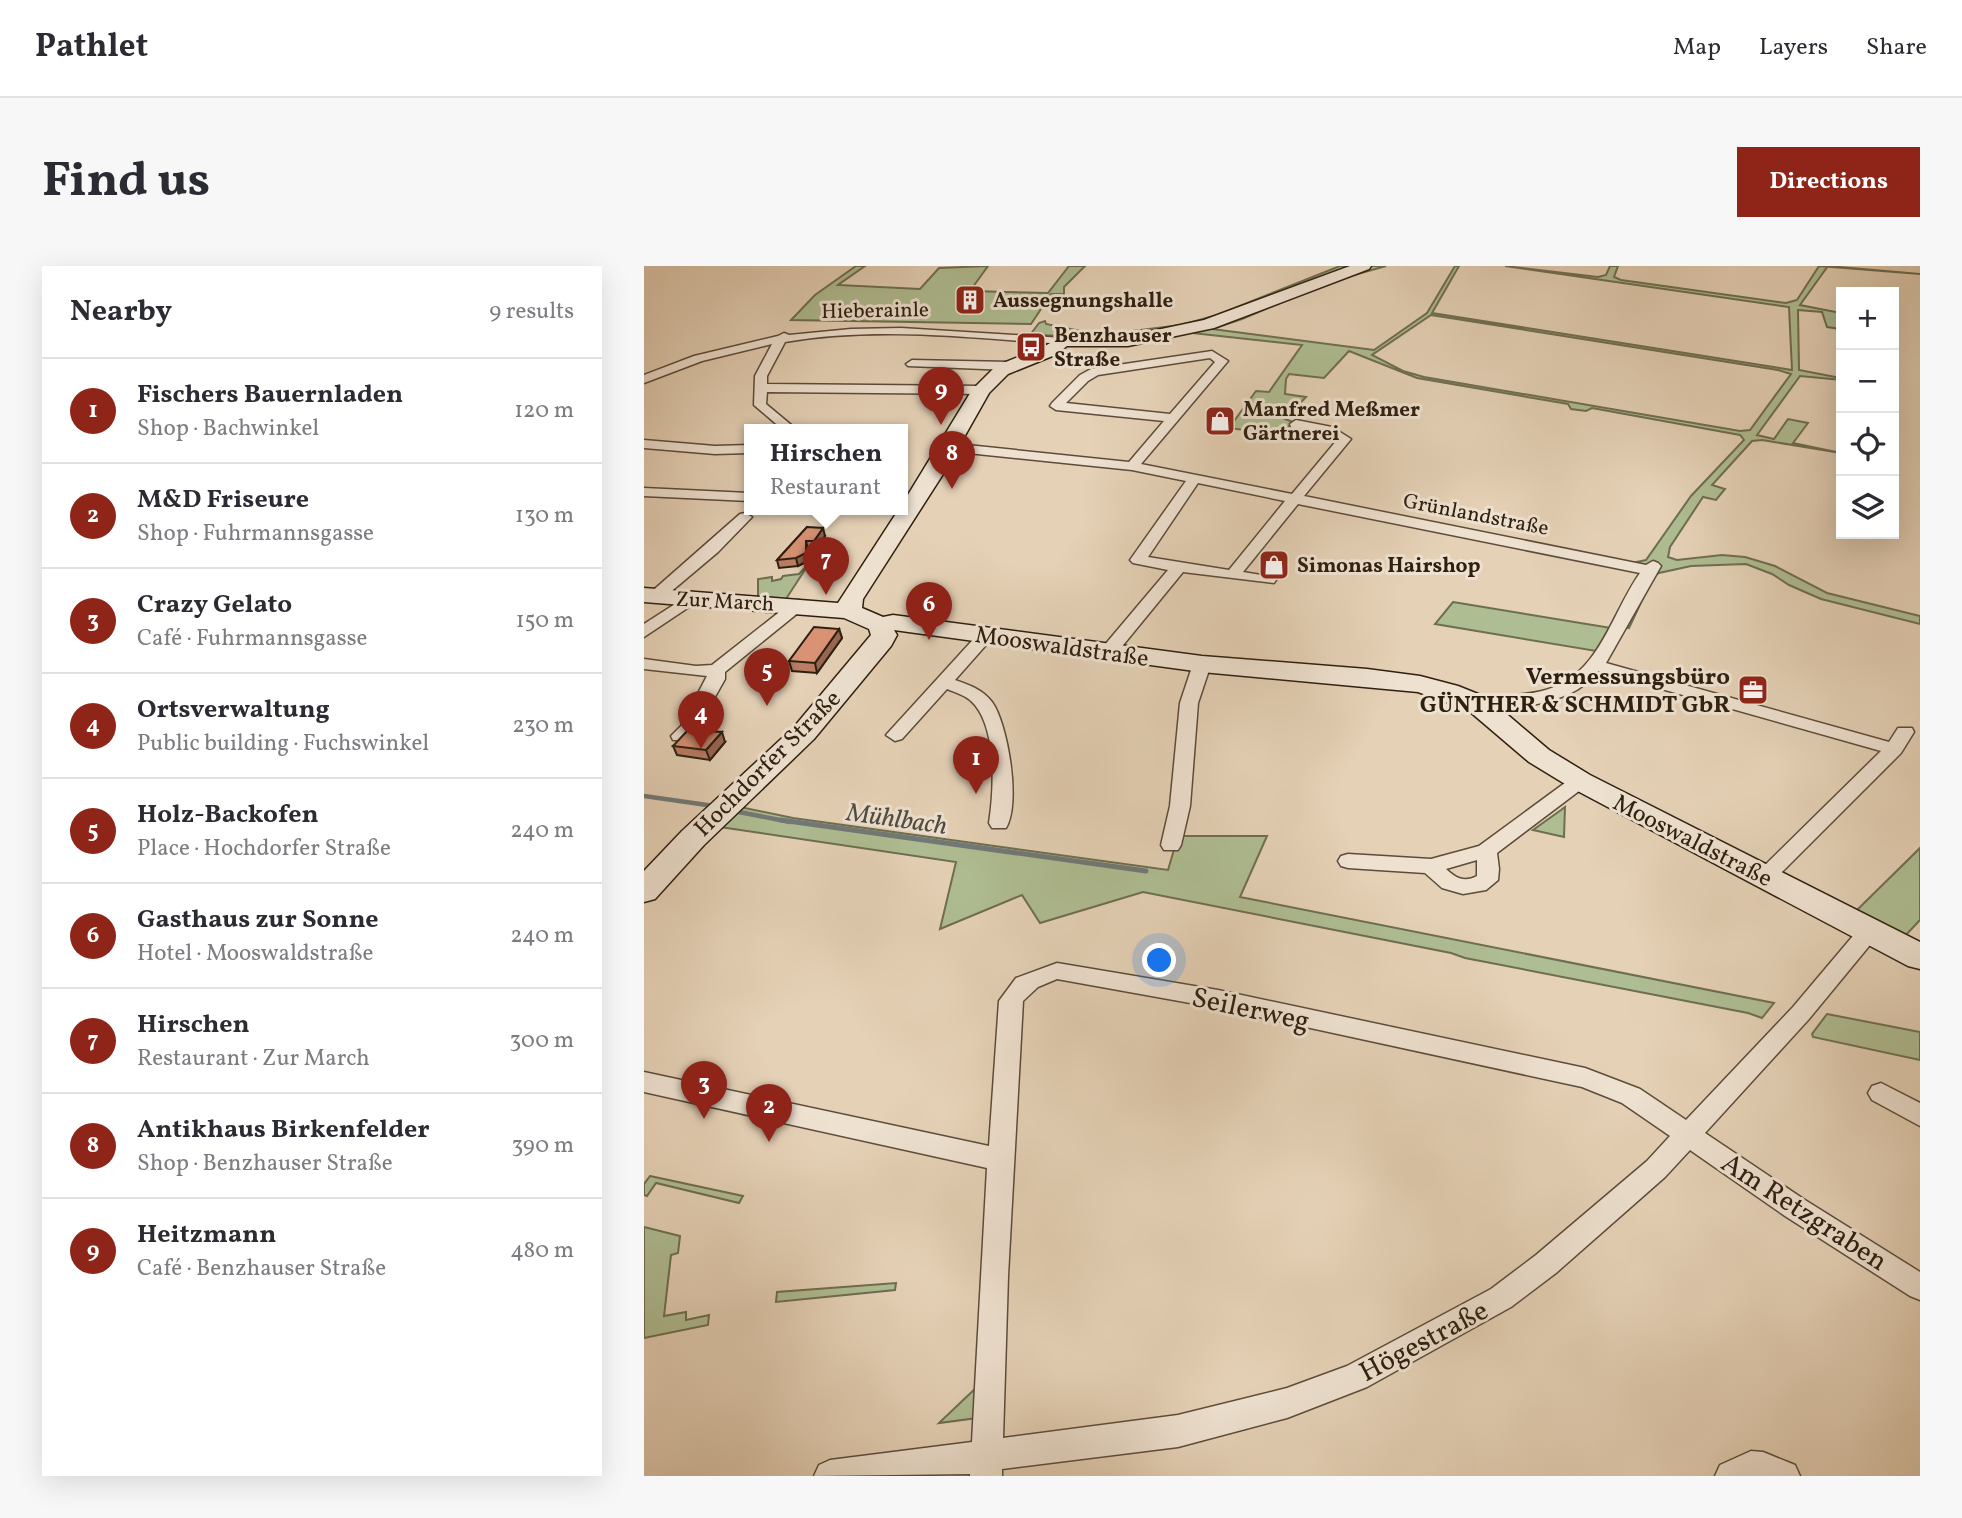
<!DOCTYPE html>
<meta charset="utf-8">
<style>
body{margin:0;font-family:Vollkorn,serif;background:#f7f7f7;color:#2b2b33}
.controls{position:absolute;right:21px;top:21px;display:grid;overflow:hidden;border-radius:0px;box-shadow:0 7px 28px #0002}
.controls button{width:63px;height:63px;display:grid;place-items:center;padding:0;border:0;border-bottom:2px solid #e1e1e2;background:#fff;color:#2b2b33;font:35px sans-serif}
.you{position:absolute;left:516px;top:695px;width:24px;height:24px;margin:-18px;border:5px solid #fff;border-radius:50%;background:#1a73e8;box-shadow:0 0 0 10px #1a73e833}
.badge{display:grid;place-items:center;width:46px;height:46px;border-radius:50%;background:#8f2418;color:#fff;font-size:23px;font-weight:700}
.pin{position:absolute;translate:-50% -58px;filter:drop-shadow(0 2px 4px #0008)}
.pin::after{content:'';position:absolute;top:37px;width:24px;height:21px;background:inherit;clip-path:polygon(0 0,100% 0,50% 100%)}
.popup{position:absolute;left:100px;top:158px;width:164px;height:91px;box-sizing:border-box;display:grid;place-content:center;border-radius:0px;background:#fff;filter:drop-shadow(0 2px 5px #0005);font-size:23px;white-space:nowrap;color:#7c7c81}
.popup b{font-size:26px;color:#2b2b33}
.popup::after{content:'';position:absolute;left:50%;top:100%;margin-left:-14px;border:14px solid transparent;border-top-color:#fff}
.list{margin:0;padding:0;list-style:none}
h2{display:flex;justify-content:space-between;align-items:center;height:91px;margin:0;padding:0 28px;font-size:30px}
h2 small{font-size:23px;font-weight:400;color:#7c7c81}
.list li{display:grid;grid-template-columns:46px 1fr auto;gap:21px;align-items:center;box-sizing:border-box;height:105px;padding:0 28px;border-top:2px solid #e1e1e2}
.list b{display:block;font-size:26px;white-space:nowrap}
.list p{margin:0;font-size:23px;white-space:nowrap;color:#7c7c81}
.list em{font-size:23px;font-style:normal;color:#7c7c81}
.icon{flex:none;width:38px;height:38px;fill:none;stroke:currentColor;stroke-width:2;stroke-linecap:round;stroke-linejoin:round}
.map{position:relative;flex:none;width:1276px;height:1210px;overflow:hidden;border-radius:0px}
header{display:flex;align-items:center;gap:42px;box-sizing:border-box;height:98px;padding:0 35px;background:#fff;border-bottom:2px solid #e1e1e2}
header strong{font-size:33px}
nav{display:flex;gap:38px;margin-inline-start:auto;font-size:24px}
.intro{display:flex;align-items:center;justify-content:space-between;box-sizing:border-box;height:168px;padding:0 42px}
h1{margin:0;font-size:49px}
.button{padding:18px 32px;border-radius:0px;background:#8f2418;color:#fff;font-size:24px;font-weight:700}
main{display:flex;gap:42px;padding:0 42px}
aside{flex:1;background:#fff;border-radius:0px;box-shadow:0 7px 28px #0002}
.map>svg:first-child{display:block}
</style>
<header>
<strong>Pathlet</strong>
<nav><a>Map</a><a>Layers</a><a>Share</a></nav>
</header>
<div class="intro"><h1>Find us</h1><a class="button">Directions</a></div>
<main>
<aside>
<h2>Nearby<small>9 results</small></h2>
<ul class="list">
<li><span class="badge">1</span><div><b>Fischers Bauernladen</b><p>Shop · Bachwinkel</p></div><em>120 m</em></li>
<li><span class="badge">2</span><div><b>M&amp;D Friseure</b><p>Shop · Fuhrmannsgasse</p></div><em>130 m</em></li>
<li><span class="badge">3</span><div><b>Crazy Gelato</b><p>Café · Fuhrmannsgasse</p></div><em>150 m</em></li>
<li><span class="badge">4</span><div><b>Ortsverwaltung</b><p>Public building · Fuchswinkel</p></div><em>230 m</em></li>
<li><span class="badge">5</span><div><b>Holz-Backofen</b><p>Place · Hochdorfer Straße</p></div><em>240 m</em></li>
<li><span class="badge">6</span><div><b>Gasthaus zur Sonne</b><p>Hotel · Mooswaldstraße</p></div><em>240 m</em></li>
<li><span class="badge">7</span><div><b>Hirschen</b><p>Restaurant · Zur March</p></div><em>300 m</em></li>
<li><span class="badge">8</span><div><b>Antikhaus Birkenfelder</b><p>Shop · Benzhauser Straße</p></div><em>390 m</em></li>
<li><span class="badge">9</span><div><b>Heitzmann</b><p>Café · Benzhauser Straße</p></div><em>480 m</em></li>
</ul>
</aside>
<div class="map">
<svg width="1276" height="1210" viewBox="0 0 1276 1210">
<rect width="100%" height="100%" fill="#e5d1b6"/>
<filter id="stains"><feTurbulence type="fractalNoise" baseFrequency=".00286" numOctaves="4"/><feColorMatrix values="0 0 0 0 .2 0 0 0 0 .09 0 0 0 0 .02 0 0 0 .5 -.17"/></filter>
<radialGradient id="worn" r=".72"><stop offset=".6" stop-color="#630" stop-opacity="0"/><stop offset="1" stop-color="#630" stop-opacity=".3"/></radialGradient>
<g fill="#afbd92" stroke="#6e6e51" stroke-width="2" fill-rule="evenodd">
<path d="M212,0h9l-27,19 82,4 19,-21 49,-2 -18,25 78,2 21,-27h16l-21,21v7h-13l-20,30 -240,-4 24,-25z"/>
<path d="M696,0h46l-53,15 -91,38 -30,10 162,21 53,-37 28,-47h4l-27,47 360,57 -3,-63 -284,-41 93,11 8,-2 4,-9h8l-4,11 7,3 165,23 11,-3 22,-34 101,8 -92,-8 -28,39 41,8v16l-14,-2 -5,-15 -24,-2 1,60 42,8v2l-41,-4 -43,59 17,4 14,-20 20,4 -15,20 48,10 -79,-13 -10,1 -40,44 13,4 -9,11 -13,-3 -33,50 -2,10 9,3 45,-5 23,2 30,9 52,27 93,23v8l-99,-25 -32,-14 -17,-11 -26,-10 -55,2 -32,7 -6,4 -24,51 -15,-4 25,-50 -7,-11 14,-3 45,-64 53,-56 -4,-5 -148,-27 -6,3 -15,-2 -3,-5 -151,-26 -68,-27 -25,27 -35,-4 -3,5 -1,15 21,3 -21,22 8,3 -12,13 -52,-7 27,-37 13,1 33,-47 -137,-15 -52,7 -83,-2 9,-12 6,-2 1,3 54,11 81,-10 36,-10zM787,49l347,55 13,4 -41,56 -10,1 -316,-54 -21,-6 -31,-16z"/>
<path d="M166,296l-26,40 -26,-3v-20l14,-2v4l9,-2 2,-3 16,-2z"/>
<path d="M809,336l158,26 -15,23 -161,-27z"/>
<path d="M96,541l53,11 375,52 10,-34h89l-27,61 534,106 -12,15 -14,-5 -283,-55 -14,-5 -308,-61 -103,31 -18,-28 -82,34 16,-67 -236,-35z"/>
<path d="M921,541l-1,30 -31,-7 28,-20z"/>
<path d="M1276,582v72l-16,17 -49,-25z"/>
<path d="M1183,748l93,18v28l-107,-23 -1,-3z"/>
<path d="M6,910l93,20 -4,7 -83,-20 -9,13 -3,-1v-11z"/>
<path d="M0,961l36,9 -2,17 -7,2 -7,61 22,-4v8l23,-5 -1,10 -64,13z"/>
<path d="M252,1017l-1,7 -119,12 1,-10z"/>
<path d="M336,1118l-3,34 -38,5z"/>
</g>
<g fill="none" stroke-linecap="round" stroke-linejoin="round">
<g stroke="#717977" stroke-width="4.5">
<path d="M0,530l70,10"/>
<path d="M90,545l56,11"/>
</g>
<path stroke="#717977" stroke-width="5" d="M137,554l365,51"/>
<g stroke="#5c4c3a" stroke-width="3">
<g id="street">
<path d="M257,62l162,10 6,3 -6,3c-92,-6 -186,-18 -278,-2l-18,34v8l214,2 6,4 -6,4 -214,-2 -1,12 30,25h-14l-28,-24 1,-29 17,-32 -70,17 -58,22v-8l50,-19 84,-20 6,-3 5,2 62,-6z"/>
<path d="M568,85l16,10 -87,103 151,30 45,-54 -14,-7 -32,-6 -1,-3 6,-4 36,7 19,12 -47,57 342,69 7,-4 5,2 3,3 -55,97 283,79 9,-14h14l2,4 -13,21 -129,129h-14l-4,-5 4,-5 123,-121 -283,-80c-7,8 -15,16 -25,21 -22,12 -77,22 -101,16l-3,-4 3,-4c23,-6 47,-3 70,-9 58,-14 68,-76 98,-118l-342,-69 -55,68 31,5 2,3 -2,3 -91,-11 -68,83h-12l-2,-4 2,-4 65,-77 -35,-7 -3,-3 56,-79 -54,-11 -184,-19 -7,-4 7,-4 181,19 35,-41 -108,-11 -6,-4 2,-3 28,-28 11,-6zM566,92l5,4 -45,52 -104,-11 22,-22 10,-6zM554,217l87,18 -56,69 -81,-13z"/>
<path d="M268,94l98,2 6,4 -6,4 -102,-4 -2,-2z"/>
<path d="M0,174l71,6 34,-1v8l-34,1 -71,-6z"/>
<path d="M0,222l105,5v8l-105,-5z"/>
<path d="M101,247l7,4 -34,35 -57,48h-12l-2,-3 2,-3 91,-80z"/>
<path d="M45,329l8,5 -2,3 -51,34v-13z"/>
<path d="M154,334l6,2 2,3 -2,3 -79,64v7l-28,50 -10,11h-14l-2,-4 10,-10 26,-50 -63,-7v-10l52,7 16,-1 80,-63z"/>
<path d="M342,365l8,5 -39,44c14,5 27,9 37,22 16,22 29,102 14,126h-14l-3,-5c5,-32 8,-91 -14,-118 -7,-9 -18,-12 -28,-16l-45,50 -7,2 -9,-6 94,-103z"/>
<path d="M558,393l9,5 -13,39 -8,103 -9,39 -3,5h-14l-3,-5 9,-39 10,-103 13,-39z"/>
<path d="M936,509l7,2 3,4 -3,4 -90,68 2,16 -1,11 -12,10 -23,4 -21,-6 -17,-15 -77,-5 -7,-2 -3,-5 3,-5 7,-2 83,5 48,-13 94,-69zM833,594v16c-13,7 -21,2 -31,-7z"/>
<path d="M1227,655l8,3 3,5 -3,5 -70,85 -104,114 100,67 115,72v28l-10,-4 -125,-80 -95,-66 -25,27 -109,96 -45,34 -144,80 -80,31 -109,29 -176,22v7h-32v-2l-156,2 5,-11 11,-5 142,-18 15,-274 -343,-76v-20l345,74 10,-145 17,-23 41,-15 161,27 367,78 55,21 46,31 107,-113 70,-83zM413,713l161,29 364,79 40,16 48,33 -23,25 -111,94 -45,34 -144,77 -60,22 -109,27 -175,23 5,-162 15,-275 15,-14z"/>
<path d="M1237,817l39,20v23l-48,-26 -4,-7 4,-7z"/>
<path d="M1107,1185l12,1 32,13 5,11h-85l5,-11z"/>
</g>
</g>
<g stroke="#2e2010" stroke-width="3">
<path id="secondary" d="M706,0h21l-2,3 -155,59 -86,18h-61l-12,9 -47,19 -19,19 -44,78 -82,128 -1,9 21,9 10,-2 309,41 165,13 53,7 38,10 30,12 61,52 41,25 330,167v27l-12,-3 -338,-179 -41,-25 -61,-52 -50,-18 -216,-20 -308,-42 3,5 -6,11 -77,93 -110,106 -49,54 -11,3v-31l38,-40 112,-104 77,-92 -2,-6 -25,-11 -200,-16v-14l194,15 61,-94h4v-6l69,-113 24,-24 47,-19 20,-11h65l76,-16z"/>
</g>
<use href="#street" fill="#eee1d0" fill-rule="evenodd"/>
<use href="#secondary" fill="#eee1d0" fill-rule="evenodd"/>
</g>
<g fill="#bb7e64" stroke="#2e2010" stroke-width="2">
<path d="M163,261l18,9 -9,13h-8v12l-10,5 -19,2 -2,-8z"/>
<path d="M195,363l3,9 -25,35 -25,-2 -3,-10z"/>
<path d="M81,476l-15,18 -33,-5 -4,-9z"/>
</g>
<g fill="#986651" stroke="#2e2010" stroke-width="2">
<path d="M179,262l2,8 -9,13 -2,-8z"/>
<path d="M162,275l2,8v12l-10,5 -2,-8z"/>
<path d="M195,363l3,9 -25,35 -2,-10z"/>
<path d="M78,466l3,10 -15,18 -4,-10z"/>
</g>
<g fill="#d99274" stroke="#2e2010" stroke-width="2">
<path d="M163,261l16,1 -9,13h-8v12l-10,5 -19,2z"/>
<path d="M170,361l25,2 -24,34 -26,-2z"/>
<path d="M44,464l34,2 -16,18 -33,-4z"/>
</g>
<defs>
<g id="building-square" transform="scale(1.575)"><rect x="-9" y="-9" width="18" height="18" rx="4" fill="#8f2418" stroke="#eee1d0"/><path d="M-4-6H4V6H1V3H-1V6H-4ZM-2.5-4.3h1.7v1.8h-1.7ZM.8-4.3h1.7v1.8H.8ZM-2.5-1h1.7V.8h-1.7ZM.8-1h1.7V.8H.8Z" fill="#fff"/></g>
<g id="bus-square" transform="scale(1.575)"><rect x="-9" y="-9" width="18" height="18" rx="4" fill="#8f2418" stroke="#eee1d0"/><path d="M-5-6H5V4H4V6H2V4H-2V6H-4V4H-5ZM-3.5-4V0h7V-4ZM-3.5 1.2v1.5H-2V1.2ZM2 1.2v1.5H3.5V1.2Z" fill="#fff"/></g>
<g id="shop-square" transform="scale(1.575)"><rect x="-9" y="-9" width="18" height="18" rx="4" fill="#8f2418" stroke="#eee1d0"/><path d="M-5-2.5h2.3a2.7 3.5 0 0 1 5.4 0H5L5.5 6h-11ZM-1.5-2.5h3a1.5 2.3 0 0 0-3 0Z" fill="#fff"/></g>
<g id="office-square" transform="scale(1.575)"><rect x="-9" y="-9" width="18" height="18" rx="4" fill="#8f2418" stroke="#eee1d0"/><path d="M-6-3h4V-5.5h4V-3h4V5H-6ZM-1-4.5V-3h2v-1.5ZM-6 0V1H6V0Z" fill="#fff"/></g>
</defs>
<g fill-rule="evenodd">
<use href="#building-square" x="326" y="34"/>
<use href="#bus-square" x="387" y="81"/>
<use href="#shop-square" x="576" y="155"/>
<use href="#shop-square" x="630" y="299"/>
<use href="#office-square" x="1109" y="424"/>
</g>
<g text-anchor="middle" stroke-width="6" stroke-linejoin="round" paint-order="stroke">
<g font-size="21" font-weight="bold" fill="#2e2010" stroke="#eee1d0" text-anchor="start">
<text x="349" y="41">Aussegnungshalle</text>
<text x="410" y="76">Benzhauser<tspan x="410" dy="24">Straße</tspan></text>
<text x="599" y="150">Manfred Meßmer<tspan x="599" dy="24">Gärtnerei</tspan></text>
<text x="653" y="306">Simonas Hairshop</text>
</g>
<g font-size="21" fill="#2e2010" stroke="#eee1d0">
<text transform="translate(231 44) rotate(-1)" y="7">Hieberainle</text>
<text transform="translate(832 248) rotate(11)" y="7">Grünlandstraße</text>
<text transform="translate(81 335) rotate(3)" y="7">Zur March</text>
</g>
<g font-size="24" fill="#2e2010" stroke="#eee1d0">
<text transform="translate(418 380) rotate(8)" y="8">Mooswaldstraße</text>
<text transform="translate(123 497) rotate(-45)" y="8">Hochdorfer Straße</text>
<text transform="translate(1049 574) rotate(27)" y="8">Mooswaldstraße</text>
</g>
<g font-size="24" font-weight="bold" fill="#2e2010" stroke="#eee1d0" text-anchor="end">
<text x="1086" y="418">Vermessungsbüro<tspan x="1086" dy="28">GÜNTHER &amp; SCHMIDT GbR</tspan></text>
</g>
<g font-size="26" font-style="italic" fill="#4f4c43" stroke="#eee1d0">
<text transform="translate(253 552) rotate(8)" y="9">Mühlbach</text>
</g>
<g font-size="28" fill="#2e2010" stroke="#eee1d0">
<text transform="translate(607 742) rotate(12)" y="10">Seilerweg</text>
<text transform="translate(1161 945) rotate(33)" y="10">Am Retzgraben</text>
<text transform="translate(779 1074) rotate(-28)" y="10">Högestraße</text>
</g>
</g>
<rect width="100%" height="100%" filter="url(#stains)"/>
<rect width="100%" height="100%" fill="url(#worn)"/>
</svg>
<div class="controls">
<button>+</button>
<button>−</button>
<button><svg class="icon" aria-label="locate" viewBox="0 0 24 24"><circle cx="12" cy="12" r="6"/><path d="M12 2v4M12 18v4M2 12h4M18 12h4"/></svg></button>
<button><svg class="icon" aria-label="layers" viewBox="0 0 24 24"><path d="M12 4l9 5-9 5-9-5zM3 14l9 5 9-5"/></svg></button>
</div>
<div class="you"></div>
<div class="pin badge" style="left:332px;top:528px">1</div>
<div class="pin badge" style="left:125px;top:876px">2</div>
<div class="pin badge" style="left:60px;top:853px">3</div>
<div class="pin badge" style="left:57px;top:483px">4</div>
<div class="pin badge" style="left:123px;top:440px">5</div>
<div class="pin badge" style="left:285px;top:374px">6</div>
<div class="pin badge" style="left:182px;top:329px">7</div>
<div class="popup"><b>Hirschen</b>Restaurant</div>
<div class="pin badge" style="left:308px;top:223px">8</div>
<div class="pin badge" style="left:297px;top:159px">9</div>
</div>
</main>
